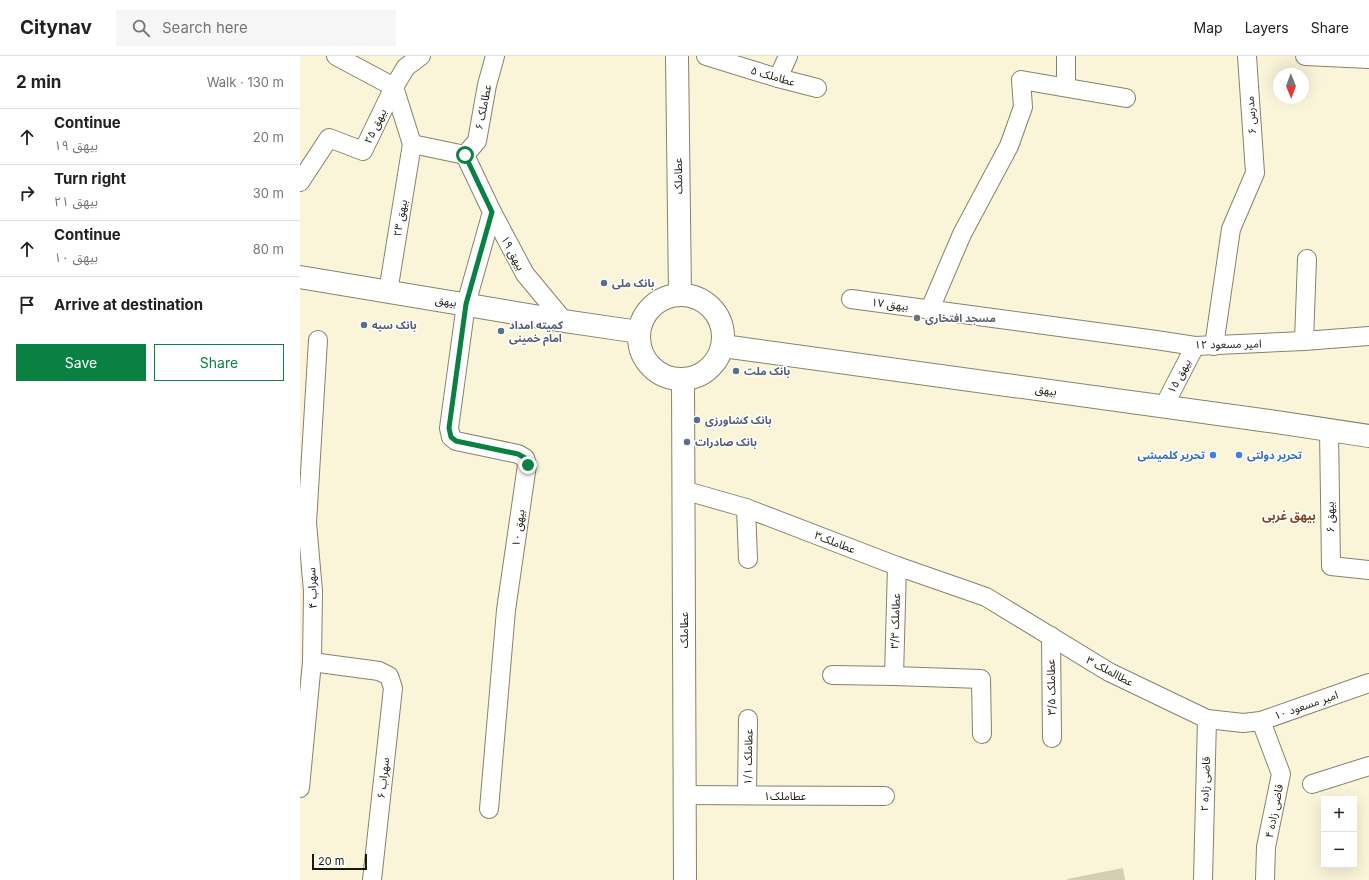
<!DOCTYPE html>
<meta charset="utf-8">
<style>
body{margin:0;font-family:Inter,"Noto Sans Arabic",sans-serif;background:#f6f6f6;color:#202124}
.controls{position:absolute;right:12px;bottom:12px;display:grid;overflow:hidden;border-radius:0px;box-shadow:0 4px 16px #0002}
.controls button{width:36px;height:36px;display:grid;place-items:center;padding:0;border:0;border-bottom:1px solid #e0e0e0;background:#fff;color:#202124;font:20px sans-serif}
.compass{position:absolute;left:973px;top:12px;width:36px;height:36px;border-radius:50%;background:#fff;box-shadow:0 4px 16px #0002;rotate:179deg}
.scale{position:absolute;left:12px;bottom:10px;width:55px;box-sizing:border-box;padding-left:4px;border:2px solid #19170e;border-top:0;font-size:11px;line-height:14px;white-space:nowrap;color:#19170e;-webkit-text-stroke:3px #fff;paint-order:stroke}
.stop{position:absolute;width:12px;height:12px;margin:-9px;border:3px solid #0b8043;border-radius:50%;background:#fff}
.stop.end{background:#0b8043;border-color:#fff;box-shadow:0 1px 4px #0008}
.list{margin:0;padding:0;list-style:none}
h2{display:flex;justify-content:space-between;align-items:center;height:52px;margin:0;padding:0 16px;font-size:17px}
h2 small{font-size:13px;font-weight:400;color:#757577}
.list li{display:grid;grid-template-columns:26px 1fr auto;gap:12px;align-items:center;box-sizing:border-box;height:56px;padding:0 16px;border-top:1px solid #e0e0e0}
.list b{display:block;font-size:15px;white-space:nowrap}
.list p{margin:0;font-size:13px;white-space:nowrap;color:#757577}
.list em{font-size:13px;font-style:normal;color:#757577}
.actions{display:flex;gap:8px;padding:12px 16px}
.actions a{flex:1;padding:9px 0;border:1px solid #0b8043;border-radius:0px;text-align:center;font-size:14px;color:#0b8043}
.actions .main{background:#0b8043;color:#fff}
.icon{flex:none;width:22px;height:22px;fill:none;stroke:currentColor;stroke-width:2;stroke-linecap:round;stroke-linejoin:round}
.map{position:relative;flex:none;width:1069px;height:824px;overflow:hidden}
header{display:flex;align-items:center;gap:24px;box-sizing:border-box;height:56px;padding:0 20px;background:#fff;border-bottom:1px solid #e0e0e0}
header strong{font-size:19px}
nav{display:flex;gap:22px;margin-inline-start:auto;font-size:14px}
.search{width:280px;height:36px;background:#f6f6f6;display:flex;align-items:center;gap:10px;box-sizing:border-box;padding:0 14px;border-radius:0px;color:#757577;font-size:15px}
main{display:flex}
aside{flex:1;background:#fff}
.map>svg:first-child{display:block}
</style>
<header>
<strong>Citynav</strong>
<div class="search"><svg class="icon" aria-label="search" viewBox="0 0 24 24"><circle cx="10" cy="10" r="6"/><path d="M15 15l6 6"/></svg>Search here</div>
<nav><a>Map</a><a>Layers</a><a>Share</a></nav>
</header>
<main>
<aside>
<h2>2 min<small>Walk · 130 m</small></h2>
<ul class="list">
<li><svg class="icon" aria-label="ahead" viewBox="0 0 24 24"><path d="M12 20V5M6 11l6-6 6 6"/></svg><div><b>Continue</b><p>بیهق ۱۹</p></div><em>20 m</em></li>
<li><svg class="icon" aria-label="right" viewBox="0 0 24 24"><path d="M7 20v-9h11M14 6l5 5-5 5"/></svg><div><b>Turn right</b><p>بیهق ۲۱</p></div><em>30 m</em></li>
<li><svg class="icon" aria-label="ahead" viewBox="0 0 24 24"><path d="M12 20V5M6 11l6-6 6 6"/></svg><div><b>Continue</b><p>بیهق ۱۰</p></div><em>80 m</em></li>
<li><svg class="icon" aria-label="arrive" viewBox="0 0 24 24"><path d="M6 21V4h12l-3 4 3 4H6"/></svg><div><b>Arrive at destination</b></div></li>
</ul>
<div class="actions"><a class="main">Save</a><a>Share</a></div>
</aside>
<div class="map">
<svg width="1069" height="824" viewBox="0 0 1069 824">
<rect width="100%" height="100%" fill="#faf4d9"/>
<path fill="#d4ceb4" d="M823,812l2,12h-58v-1z"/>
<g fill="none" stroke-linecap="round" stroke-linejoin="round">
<g stroke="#88826a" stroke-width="20">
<g id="street">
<path d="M36,0l58,31 18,57 53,11"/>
<path d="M406,0l72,22 39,10"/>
<path d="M766,0v31"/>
<path d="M1005,0l64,3"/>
<path d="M478,22l10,-22"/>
<path d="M165,99l27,57 33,62 39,47"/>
<path d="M165,99l12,-14 10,-56 8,-29"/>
<path d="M0,126l29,-44 34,13 31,-64 12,-20 15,-11"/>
<path d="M88,236l24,-148"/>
<path d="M551,243l305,41 39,6 109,-5 65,-5"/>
<path d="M630,253l32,-75 47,-88 14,-39 -2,-27 105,18"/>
<path d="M1004,285l3,-82"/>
<path d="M914,290l17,-117 24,-56 -8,-117"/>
<path d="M864,350l31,-60"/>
<path d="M1029,374l2,136 38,4"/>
<path d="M383,434l63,18 151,58 89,31 123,75 98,47 36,4 18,-2 108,-38"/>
<path d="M446,452l2,51"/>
<path d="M751,580l1,102"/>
<path d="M12,606l67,9 10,5 4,12 -21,192"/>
<path d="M532,619l62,1 87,3 1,55"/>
<path d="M594,620l3,-110"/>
<path d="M961,665l20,53 -15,73 -1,33"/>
<path d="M1012,728l57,-18"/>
<path d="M0,732l12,-126 1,-71 -6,-68 11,-183"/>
<path d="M384,739l201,1"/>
<path d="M447,739l1,-76"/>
<path d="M189,753l17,-199 21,-145 -2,-7 -7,-4 -62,-13 -5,-4 -2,-9 17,-124 26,-92"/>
<path d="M903,824l4,-161"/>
</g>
</g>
<g stroke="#88826a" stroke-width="24">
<g id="secondary">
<path d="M377,0l3,239"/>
<path d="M0,221l264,44 75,11"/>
<circle cx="381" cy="281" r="42"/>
<path d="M423,290l546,75 100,15"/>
<path d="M383,323l2,501"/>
</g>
</g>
<use href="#street" stroke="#fff" stroke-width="18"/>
<use href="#secondary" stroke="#fff" stroke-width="22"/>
</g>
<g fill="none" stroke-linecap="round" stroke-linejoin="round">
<path stroke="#0b8043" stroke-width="5" d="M165,99l27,57 -26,92 -17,124 2,9 5,4 62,13 7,4 3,7"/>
</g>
<g fill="#5c6f8a" stroke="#fff" stroke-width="1.5">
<circle cx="304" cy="227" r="4"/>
<circle cx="64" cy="269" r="4"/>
<circle cx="201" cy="275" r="4"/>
<circle cx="436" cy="315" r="4"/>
<circle cx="397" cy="364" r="4"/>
<circle cx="387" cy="386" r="4"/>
</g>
<circle fill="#6b7280" stroke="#fff" stroke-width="1.5" cx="617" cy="262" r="4"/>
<g fill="#3f7fe0" stroke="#fff" stroke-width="1.5">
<circle cx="913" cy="399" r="4"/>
<circle cx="939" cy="399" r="4"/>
</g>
<g text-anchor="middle" stroke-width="3" stroke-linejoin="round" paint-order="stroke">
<g font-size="11" fill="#19170e" stroke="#fff">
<text transform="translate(473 20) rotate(16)" y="4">عطاملک ۵</text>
<text transform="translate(183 51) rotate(-79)" y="4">عطاملک ۶</text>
<text transform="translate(951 59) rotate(-94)" y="4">مدرس ۶</text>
<text transform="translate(75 70) rotate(-64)" y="4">بیهق ۲۵</text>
<text transform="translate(378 120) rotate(-91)" y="4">عطاملک</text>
<text transform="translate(100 162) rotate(-80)" y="4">بیهق ۲۳</text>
<text transform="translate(213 197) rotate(62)" y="4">بیهق ۱۹</text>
<text transform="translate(146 245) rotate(9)" y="4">بیهق</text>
<text transform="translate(590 248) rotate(7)" y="4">بیهق ۱۷</text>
<text transform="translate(928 288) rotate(-1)" y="4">امیر مسعود ۱۲</text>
<text transform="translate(879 320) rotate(-62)" y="4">بیهق ۱۵</text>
<text transform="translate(746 334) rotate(8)" y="4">بیهق</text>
<text transform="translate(1030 461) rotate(-91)" y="4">بیهق ۶</text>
<text transform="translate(218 472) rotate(-82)" y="4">بیهق ۱۰</text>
<text transform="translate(535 486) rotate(21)" y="4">عطاملک۳</text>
<text transform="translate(12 532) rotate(-92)" y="4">سهراب ۴</text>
<text transform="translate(595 565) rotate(-88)" y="4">عطاملک ۳/۳</text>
<text transform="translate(384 574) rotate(-90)" y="4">عطاملک</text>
<text transform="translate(810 615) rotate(28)" y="4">عطاالملک ۳</text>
<text transform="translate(751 631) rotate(-91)" y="4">عطاملک ۳/۵</text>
<text transform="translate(1006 649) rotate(-19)" y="4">امیر مسعود ۱۰</text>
<text transform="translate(448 701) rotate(-89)" y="4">عطاملک ۱/۱</text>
<text transform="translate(83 722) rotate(-84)" y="4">سهراب ۶</text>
<text transform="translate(905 728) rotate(-88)" y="4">قاضی زاده ۲</text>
<text x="485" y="744">عطاملک۱</text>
<text transform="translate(974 755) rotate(-79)" y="4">قاضی زاده ۴</text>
</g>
<g font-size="11" font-weight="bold" fill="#4e5e75" stroke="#fff" text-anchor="start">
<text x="312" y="231">بانک ملی</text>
<text x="72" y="273">بانک سپه</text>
<text x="209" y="273">کمیته امداد<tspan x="209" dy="13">امام خمینی</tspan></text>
<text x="444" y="319">بانک ملت</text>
<text x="405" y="368">بانک کشاورزی</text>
<text x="395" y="390">بانک صادرات</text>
</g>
<g font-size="11" font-weight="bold" fill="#5b616d" stroke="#fff" text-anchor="start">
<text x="625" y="266">مسجد افتخاری</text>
</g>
<g font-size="11" font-weight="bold" fill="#366cbe" stroke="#fff" text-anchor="end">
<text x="905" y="403">تحریر کلمیشی</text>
<text x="947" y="403" text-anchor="start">تحریر دولتی</text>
</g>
<g font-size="12" font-weight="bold" fill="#844324" stroke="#fff">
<text x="989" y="464">بیهق غربی</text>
</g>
</g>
</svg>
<div class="controls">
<button>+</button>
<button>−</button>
</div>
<svg class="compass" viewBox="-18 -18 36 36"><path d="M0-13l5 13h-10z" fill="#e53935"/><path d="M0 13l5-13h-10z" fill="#757577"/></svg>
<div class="scale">20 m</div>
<div class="stop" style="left:165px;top:99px"></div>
<div class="stop end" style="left:228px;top:409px"></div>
</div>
</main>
